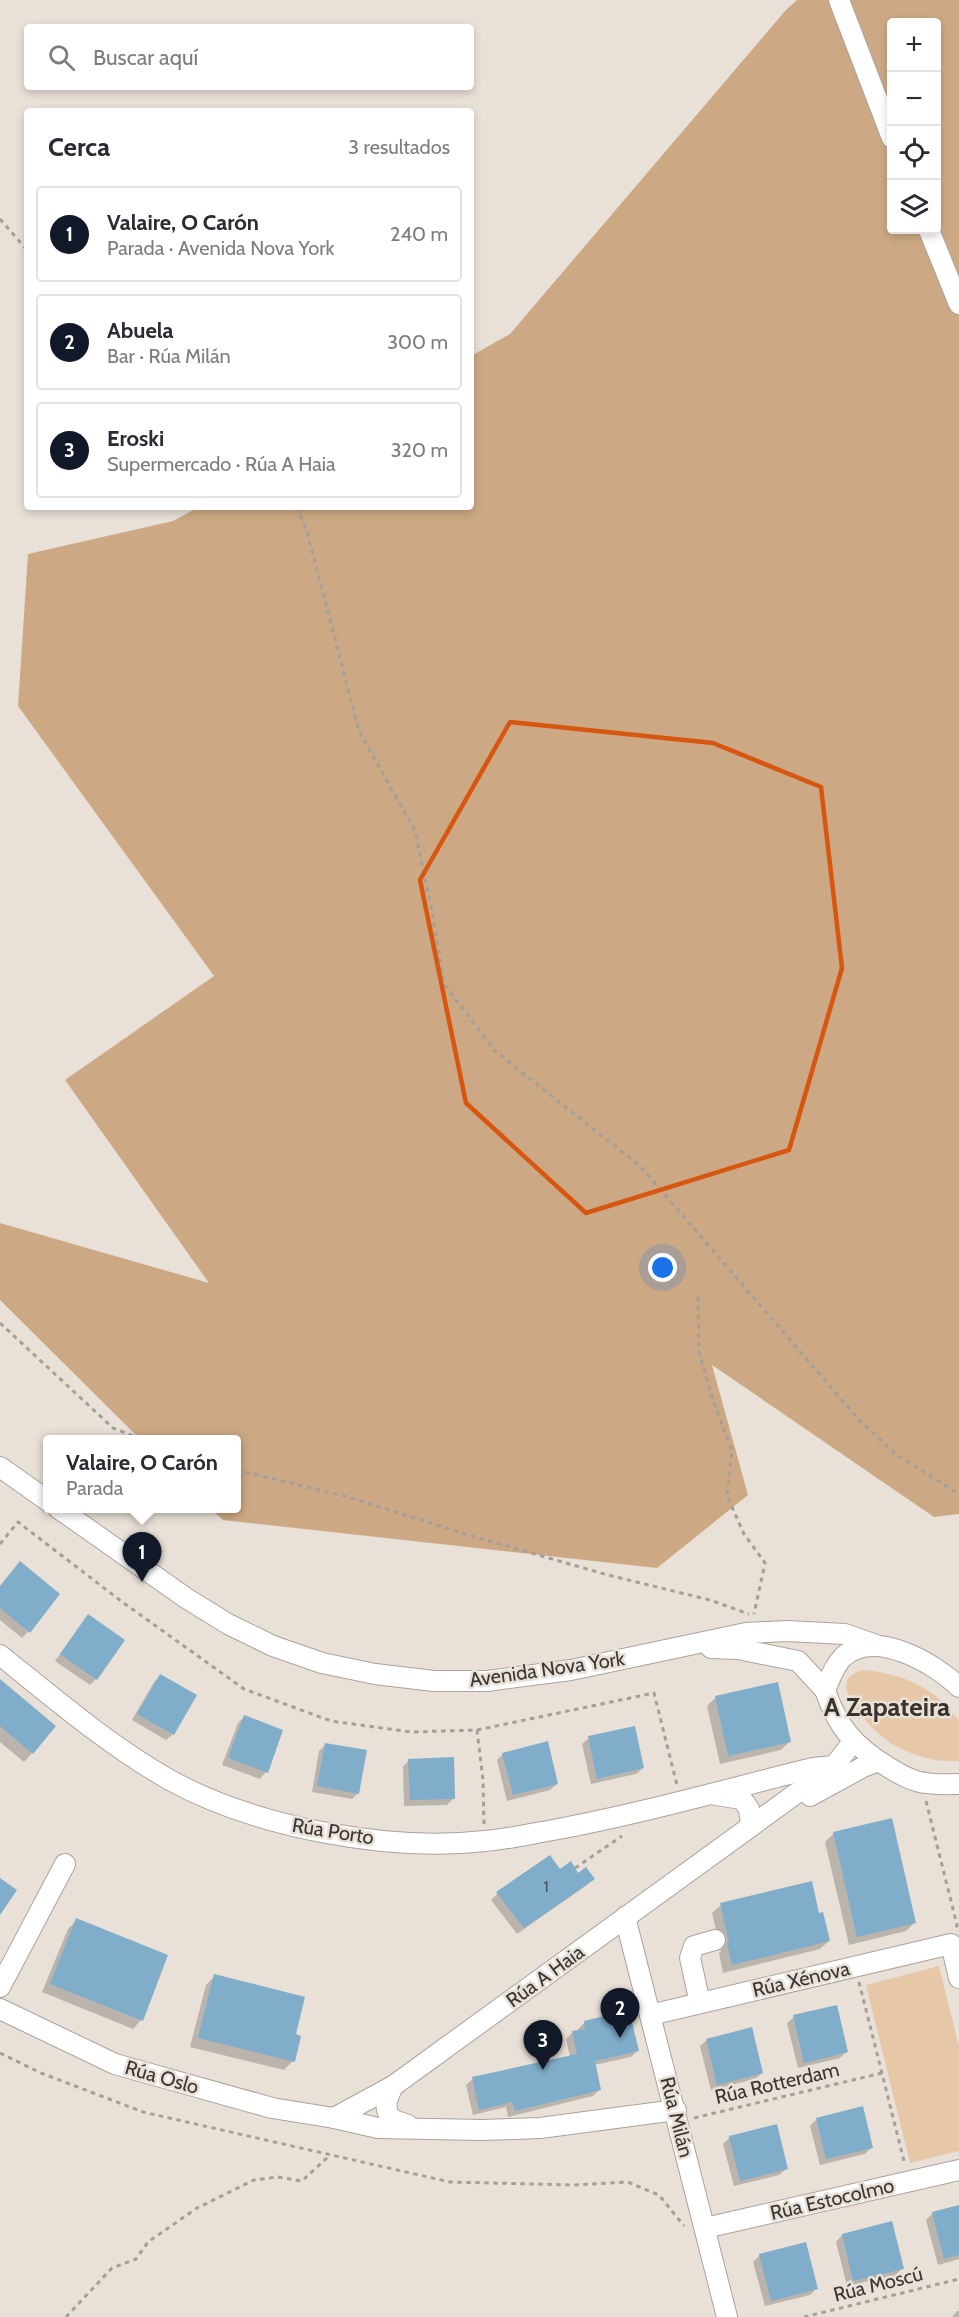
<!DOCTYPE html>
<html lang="es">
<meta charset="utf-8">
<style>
body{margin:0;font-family:Cabin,sans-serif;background:#f7f7f7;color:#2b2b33}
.controls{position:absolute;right:18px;top:18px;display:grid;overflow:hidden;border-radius:6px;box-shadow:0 3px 9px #0003}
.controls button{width:54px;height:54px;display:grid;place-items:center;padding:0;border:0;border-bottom:2px solid #e1e1e2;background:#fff;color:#2b2b33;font:30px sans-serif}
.you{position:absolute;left:663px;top:1268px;width:21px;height:21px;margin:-15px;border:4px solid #fff;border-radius:50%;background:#1a73e8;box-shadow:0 0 0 9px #1a73e833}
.badge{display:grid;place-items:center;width:39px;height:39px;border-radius:50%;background:#111827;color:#fff;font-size:20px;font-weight:700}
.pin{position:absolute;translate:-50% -50px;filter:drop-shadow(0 2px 3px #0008)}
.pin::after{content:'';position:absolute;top:32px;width:21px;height:18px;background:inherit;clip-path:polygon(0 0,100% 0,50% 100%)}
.popup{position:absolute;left:43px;top:1435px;width:198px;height:78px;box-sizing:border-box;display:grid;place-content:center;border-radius:6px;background:#fff;filter:drop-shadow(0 2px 4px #0005);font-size:20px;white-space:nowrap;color:#7c7c81}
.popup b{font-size:22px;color:#2b2b33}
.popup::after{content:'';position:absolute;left:50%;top:100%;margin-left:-12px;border:12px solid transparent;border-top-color:#fff}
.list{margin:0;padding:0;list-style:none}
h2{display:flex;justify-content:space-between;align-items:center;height:78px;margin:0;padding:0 24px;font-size:26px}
h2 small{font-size:20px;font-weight:400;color:#7c7c81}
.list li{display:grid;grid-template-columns:39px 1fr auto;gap:18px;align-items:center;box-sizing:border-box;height:96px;margin:0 12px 12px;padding:0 12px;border:2px solid #e1e1e2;border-radius:6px}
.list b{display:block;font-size:22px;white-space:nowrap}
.list p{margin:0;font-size:20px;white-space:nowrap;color:#7c7c81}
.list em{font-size:20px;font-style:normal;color:#7c7c81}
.icon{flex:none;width:33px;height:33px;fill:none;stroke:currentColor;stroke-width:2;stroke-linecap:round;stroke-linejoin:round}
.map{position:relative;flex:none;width:959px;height:2317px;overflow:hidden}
.search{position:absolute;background:#fff;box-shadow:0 3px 9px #0003;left:24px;top:24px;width:450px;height:66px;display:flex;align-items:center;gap:15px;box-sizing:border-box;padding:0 21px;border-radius:6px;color:#7c7c81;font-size:22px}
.panel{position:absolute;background:#fff;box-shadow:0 3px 9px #0003;left:24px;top:108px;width:450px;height:402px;border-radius:6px}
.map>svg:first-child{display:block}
</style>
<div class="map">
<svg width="959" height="2317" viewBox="0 0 959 2317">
<rect width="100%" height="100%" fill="#e9e1d8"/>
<g fill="#e6c8a8">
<path d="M861,1670c39,2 76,18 98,51v40c-22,2 -44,-5 -63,-15 -16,-8 -55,-45 -49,-65 2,-6 9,-8 14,-11z"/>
<path d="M939,1966l20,81v104l-49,12 -44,-178z"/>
</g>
<path fill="#cca984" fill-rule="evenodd" d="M797,0h162v1514l-25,3 -222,-152 36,130 -91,73 -434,-48 -12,-11 26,-1v-68l-97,-1 -140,-139v-77l209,60 -144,-203 149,-104 -196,-270 10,-152 145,-33 26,-14h272v-151l39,-22 275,-323zM892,22h44v208h-44z"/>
<g fill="#0003">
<path d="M0,1586l28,46 -6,6 -22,-18z"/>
<path d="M88,1616l8,63 -6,6 -35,-24z"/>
<path d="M160,1676l13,58 -7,6 -34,-20 22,-38z"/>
<path d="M0,1681l32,72 -8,9 -24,-20z"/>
<path d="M716,1697l74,44 -9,9 -61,14 -13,-58z"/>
<path d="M244,1717l22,55 -6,7 -38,-14 16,-42z"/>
<path d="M589,1738l54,30 -7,6 -45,10 -9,-40z"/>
<path d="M326,1744l32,49 -6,6 -40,-7 7,-41z"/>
<path d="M503,1754l54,30 -7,6 -43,11 -10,-41z"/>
<path d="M409,1760l45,38 -7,7 -43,1 -1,-39z"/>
<path d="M833,1834l81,89 -8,8 -57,14 -24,-103z"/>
<path d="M559,1871l28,14 -70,49 -26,-34 6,-6z"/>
<path d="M721,1905l97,10 11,26 -9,8 -97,24 -4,-20 2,-2 -9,-38z"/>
<path d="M77,1920l89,36 -25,64 -8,9 -91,-37 26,-63z"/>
<path d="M215,1976l80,60 -2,25 -9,9 -94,-23 16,-62z"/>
<path d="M794,2017l52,35 -6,6 -42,10 -11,-45z"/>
<path d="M584,2023l53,28 -6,6 -37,8 6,24 -7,7 -85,21 -2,-10 -33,8 -7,-30 7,-6 97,-22 -4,-18 6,-6 6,-1v-3z"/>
<path d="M707,2040l55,33 -7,6 -44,11 -11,-44z"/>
<path d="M817,2119l55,28 -7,7 -45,11 -10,-39z"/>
<path d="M730,2137l56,32 -7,6 -45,11 -11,-42z"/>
<path d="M959,2207v52l-21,6 -12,-45 7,-7z"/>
<path d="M842,2235l60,33 -6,7 -49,11 -11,-44z"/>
<path d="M760,2255l56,34 -6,6 -45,11 -12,-44z"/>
<path d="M957,2311h2v6h-7z"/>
</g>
<g fill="#7fadca">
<path d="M20,1561l40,33 -30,39 -30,-25v-22z"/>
<path d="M88,1614l37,26 -28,40 -37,-26z"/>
<path d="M160,1674l37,21 -23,40 -37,-21z"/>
<path d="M0,1679l56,47 -23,28 -33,-28z"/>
<path d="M778,1682l13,60 -63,14 -13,-60z"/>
<path d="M244,1715l39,15 -15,43 -40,-15z"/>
<path d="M635,1726l9,42 -47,11 -9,-43z"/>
<path d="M548,1741l10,43 -45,11 -11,-42z"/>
<path d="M325,1743l42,7 -8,44 -42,-8z"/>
<path d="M454,1757l1,42 -45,1 -2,-41z"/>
<path d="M892,1818l24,105 -59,14 -24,-105z"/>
<path d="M550,1855l10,14 11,-8 7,12 8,-6 9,12 -71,49 -28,-36z"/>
<path d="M0,1878l17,12 -17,25z"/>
<path d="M812,1881l7,32 4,-1 7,29 -98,24 -5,-22 2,-1 -9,-39z"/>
<path d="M76,1918l92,37 -25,66 -93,-37z"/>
<path d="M214,1974l91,23 -9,37 5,2 -6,26 -97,-24z"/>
<path d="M837,2005l11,47 -44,11 -11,-48z"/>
<path d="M629,2010l10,41 -44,10 6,29 -86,21 -3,-9 -33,8 -7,-33 105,-23 -5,-23 13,-2 -1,-8z"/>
<path d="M752,2027l11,46 -46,12 -11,-46z"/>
<path d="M863,2106l10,42 -47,11 -10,-41z"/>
<path d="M777,2124l11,45 -48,12 -11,-45z"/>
<path d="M959,2205v50l-15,4 -12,-47z"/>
<path d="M892,2221l12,48 -51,12 -11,-47z"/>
<path d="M806,2242l12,47 -47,12 -12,-47z"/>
</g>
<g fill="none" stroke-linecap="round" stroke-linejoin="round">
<g stroke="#aba39b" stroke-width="22">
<g id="minor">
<path d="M839,0l53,138"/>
<path d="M929,230l30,74"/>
<path d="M0,1467l48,34"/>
<path d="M58,1508l128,90 42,26 45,22 49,17 53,11 59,7h53l84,-11 175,-37 41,-2 58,3 34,12"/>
<path d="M711,1648l27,1 60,12 27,29"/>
<path d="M0,1655c55,44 107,89 168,124 86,48 220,73 317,62 23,-2 45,-7 68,-11 88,-16 174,-41 260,-62l21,-2"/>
<path d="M959,1687c-25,-24 -84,-59 -116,-30 -9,9 -13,22 -18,33 12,37 30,57 63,77 11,7 25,15 38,16 11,2 22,1 33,1"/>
<path d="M716,1795l26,4 7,10 2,17"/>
<path d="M810,1796l53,-29 15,-6"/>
<path d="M625,1917l102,400"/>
<path d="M0,1987l65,-123"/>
<path d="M700,2003l-10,-45 4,-12 21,-6"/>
<path d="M0,2009l115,55 157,44 62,10 44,10 105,2 57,-2 136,-18"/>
<path d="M650,2015l301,-71 8,34"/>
<path d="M393,2086c-6,13 -10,20 -2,33l17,6"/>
<path d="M334,2118l59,-32 441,-320 19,-24"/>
<path d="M705,2228l254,-58"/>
</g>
</g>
<g stroke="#a59f98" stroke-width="3" stroke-dasharray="4.5 4.5" stroke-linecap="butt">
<path d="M0,219l27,31"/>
<path d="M297,507l10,25 52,199 56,100 17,80 12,73 51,67 145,115 221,256 36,33 62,39"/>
<path d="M698,1297l1,55 14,48 19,51 -5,45 17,38 21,29 -11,51"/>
<path d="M0,1323l113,105 31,12"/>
<path d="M237,1470l111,27 117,37 143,41 102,25 39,14"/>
<path d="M0,1544l18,-22 103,79 123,88 87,32 80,11 66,-2 177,-37 23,92"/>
<path d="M477,1730l6,50 1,45"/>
<path d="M926,1801l31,124 -1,3"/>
<path d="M575,1868l47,-32"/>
<path d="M859,1982l46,183"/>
<path d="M0,2053l41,20 102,39 307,70 125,3 53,-3 31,13 25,31"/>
<path d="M694,2118l188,-45"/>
<path d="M66,2317l46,-49 24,-9 12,-17 49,-34 57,-28 24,-3 24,4 28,-26"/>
<path d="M804,2317l155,-38"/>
</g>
<use href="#minor" stroke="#fff" stroke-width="20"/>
</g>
<path fill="none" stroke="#d75610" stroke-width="4.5" stroke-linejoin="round" d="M510,722l203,21 108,44 21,181 -53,182 -203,63 -120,-110 -46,-223z"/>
<g text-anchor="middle" stroke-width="5" stroke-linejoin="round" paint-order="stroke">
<g font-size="16" fill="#4b545a">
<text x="546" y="1892">1</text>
</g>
<g font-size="20" fill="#3a3734" stroke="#e9e1d8">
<text transform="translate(547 1669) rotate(-8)" y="7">Avenida Nova York</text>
<text transform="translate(333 1831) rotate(9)" y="7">Rúa Porto</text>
<text transform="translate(545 1976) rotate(-36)" y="7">Rúa A Haia</text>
<text transform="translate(801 1979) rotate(-13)" y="7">Rúa Xénova</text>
<text transform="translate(162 2077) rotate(16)" y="7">Rúa Oslo</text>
<text transform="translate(777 2083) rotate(-13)" y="7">Rúa Rotterdam</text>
<text transform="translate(677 2117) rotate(76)" y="7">Rúa Milán</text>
<text transform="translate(832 2199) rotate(-13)" y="7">Rúa Estocolmo</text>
<text transform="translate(878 2284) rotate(-14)" y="7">Rúa Moscú</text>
</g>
<g font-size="26" font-weight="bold" fill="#3a332d" stroke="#e9e1d8">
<text x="887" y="1716">A Zapateira</text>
</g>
</g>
</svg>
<div class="controls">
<button>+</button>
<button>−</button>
<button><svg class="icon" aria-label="locate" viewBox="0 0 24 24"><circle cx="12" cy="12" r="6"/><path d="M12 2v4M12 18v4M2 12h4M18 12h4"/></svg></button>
<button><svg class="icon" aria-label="layers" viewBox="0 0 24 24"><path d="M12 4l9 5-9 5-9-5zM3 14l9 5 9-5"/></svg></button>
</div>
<div class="you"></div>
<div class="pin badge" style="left:142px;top:1582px">1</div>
<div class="popup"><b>Valaire, O Carón</b>Parada</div>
<div class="pin badge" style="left:620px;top:2038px">2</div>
<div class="pin badge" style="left:543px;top:2070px">3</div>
<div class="search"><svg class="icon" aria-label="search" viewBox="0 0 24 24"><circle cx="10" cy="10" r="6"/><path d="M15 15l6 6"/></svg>Buscar aquí</div>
<section class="panel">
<h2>Cerca<small>3 resultados</small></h2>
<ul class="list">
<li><span class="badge">1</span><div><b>Valaire, O Carón</b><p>Parada · Avenida Nova York</p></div><em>240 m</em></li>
<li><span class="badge">2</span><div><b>Abuela</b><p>Bar · Rúa Milán</p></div><em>300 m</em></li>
<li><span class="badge">3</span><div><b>Eroski</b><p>Supermercado · Rúa A Haia</p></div><em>320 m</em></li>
</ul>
</section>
</div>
